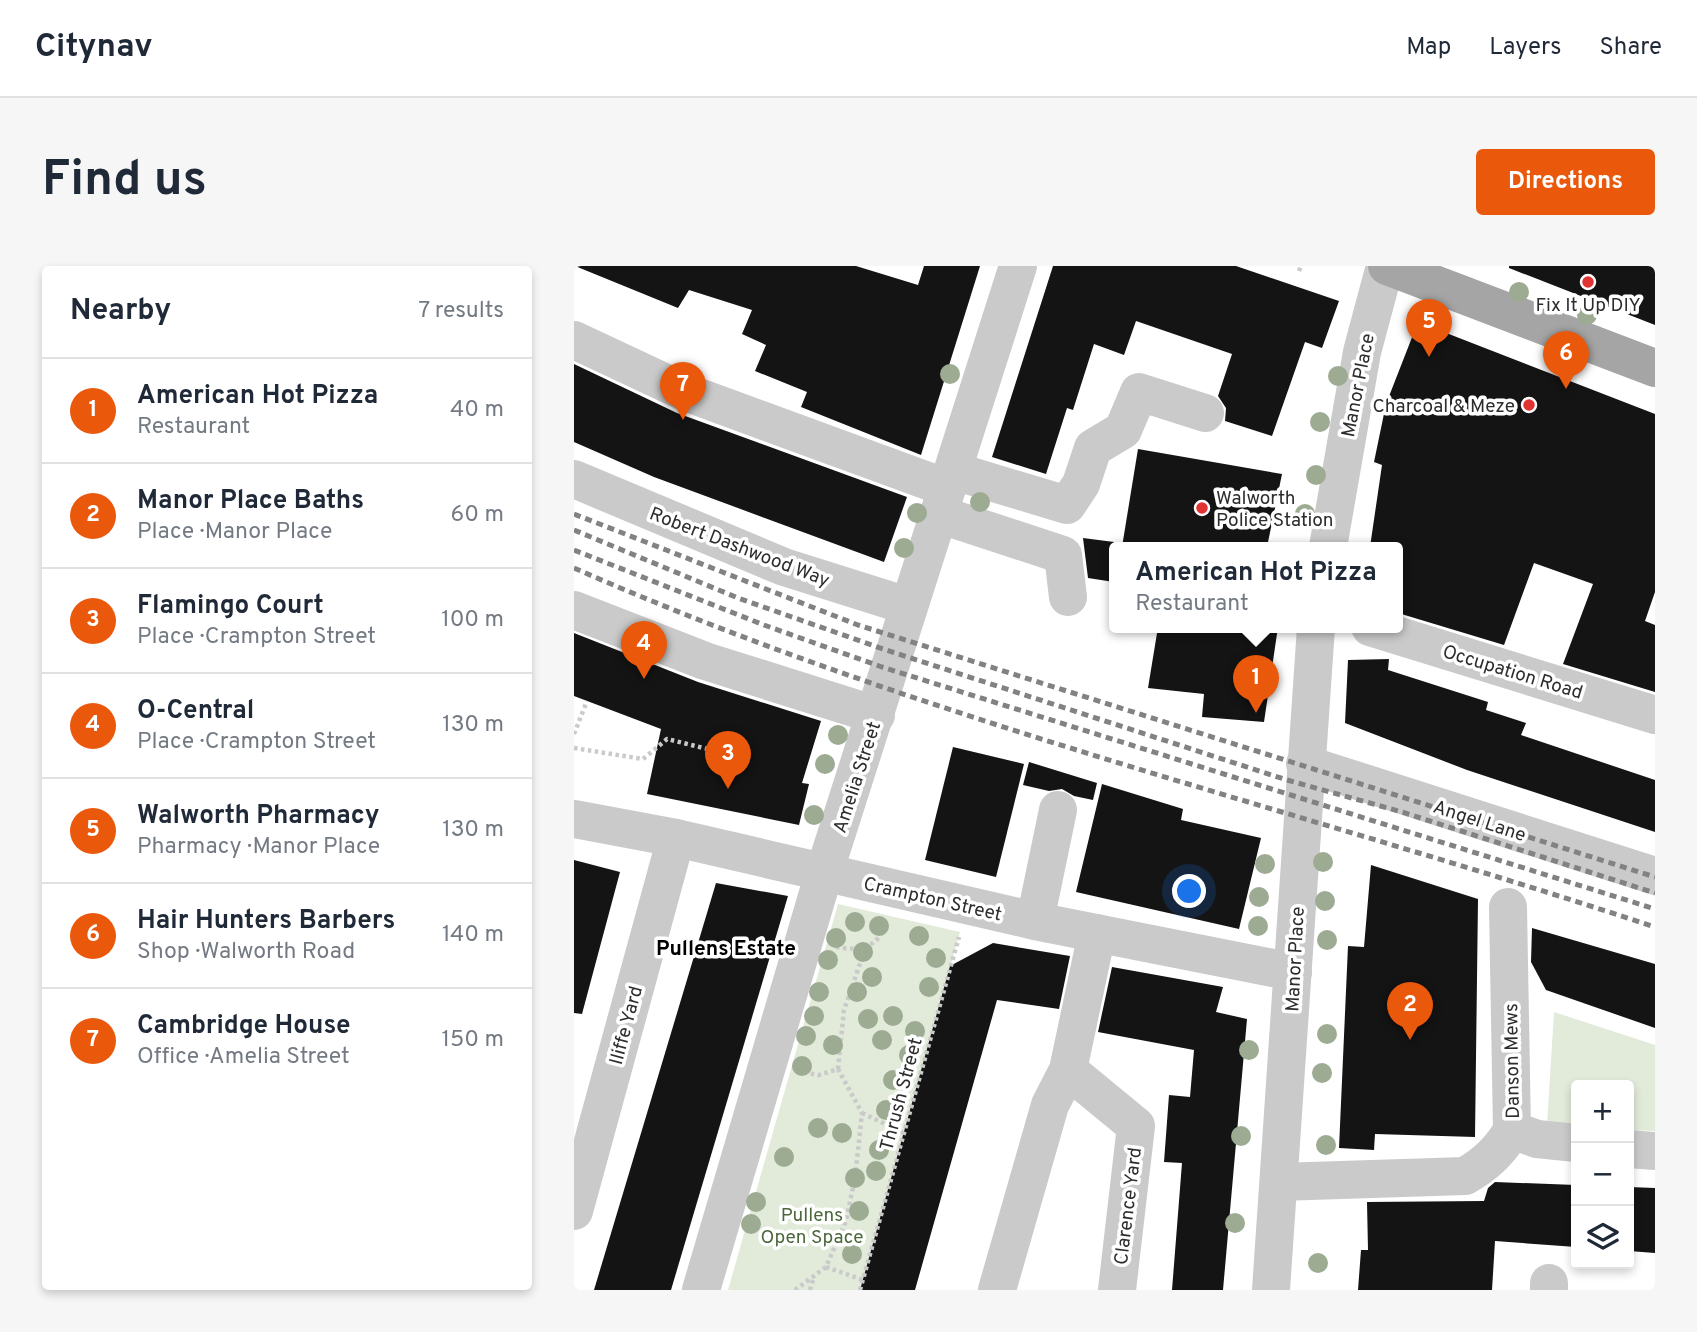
<!DOCTYPE html>
<meta charset="utf-8">
<style>
body{margin:0;font-family:Overpass,sans-serif;background:#f6f6f7;color:#1f2937}
.controls{position:absolute;right:21px;bottom:21px;display:grid;overflow:hidden;border-radius:7px;box-shadow:0 4px 10px #0003}
.controls button{width:63px;height:63px;display:grid;place-items:center;padding:0;border:0;border-bottom:2px solid #e0e1e3;background:#fff;color:#1f2937;font:35px sans-serif}
.you{position:absolute;left:616px;top:626px;width:24px;height:24px;margin:-18px;border:5px solid #fff;border-radius:50%;background:#1a73e8;box-shadow:0 0 0 10px #1a73e833}
.badge{display:grid;place-items:center;width:46px;height:46px;border-radius:50%;background:#ea580c;color:#fff;font-size:23px;font-weight:700}
.pin{position:absolute;translate:-50% -58px;filter:drop-shadow(0 2px 4px #0008)}
.pin::after{content:'';position:absolute;top:37px;width:24px;height:21px;background:inherit;clip-path:polygon(0 0,100% 0,50% 100%)}
.popup{position:absolute;left:535px;top:276px;width:294px;height:91px;box-sizing:border-box;display:grid;place-content:center;border-radius:7px;background:#fff;filter:drop-shadow(0 2px 5px #0005);font-size:23px;white-space:nowrap;color:#747a83}
.popup b{font-size:26px;color:#1f2937}
.popup::after{content:'';position:absolute;left:50%;top:100%;margin-left:-14px;border:14px solid transparent;border-top-color:#fff}
.list{margin:0;padding:0;list-style:none}
h2{display:flex;justify-content:space-between;align-items:center;height:91px;margin:0;padding:0 28px;font-size:30px}
h2 small{font-size:23px;font-weight:400;color:#747a83}
.list li{display:grid;grid-template-columns:46px 1fr auto;gap:21px;align-items:center;box-sizing:border-box;height:105px;padding:0 28px;border-top:2px solid #e0e1e3}
.list b{display:block;font-size:26px;white-space:nowrap}
.list p{margin:0;font-size:23px;white-space:nowrap;color:#747a83}
.list em{font-size:23px;font-style:normal;color:#747a83}
.icon{flex:none;width:38px;height:38px;fill:none;stroke:currentColor;stroke-width:2;stroke-linecap:round;stroke-linejoin:round}
.map{position:relative;flex:none;width:1081px;height:1024px;overflow:hidden;border-radius:7px}
header{display:flex;align-items:center;gap:42px;box-sizing:border-box;height:98px;padding:0 35px;background:#fff;border-bottom:2px solid #e0e1e3}
header strong{font-size:33px}
nav{display:flex;gap:38px;margin-inline-start:auto;font-size:24px}
.intro{display:flex;align-items:center;justify-content:space-between;box-sizing:border-box;height:168px;padding:0 42px}
h1{margin:0;font-size:49px}
.button{padding:18px 32px;border-radius:7px;background:#ea580c;color:#fff;font-size:24px;font-weight:700}
main{display:flex;gap:42px;padding:0 42px}
aside{flex:1;background:#fff;border-radius:7px;box-shadow:0 4px 10px #0003}
.map>svg:first-child{display:block}
</style>
<header>
<strong>Citynav</strong>
<nav><a>Map</a><a>Layers</a><a>Share</a></nav>
</header>
<div class="intro"><h1>Find us</h1><a class="button">Directions</a></div>
<main>
<aside>
<h2>Nearby<small>7 results</small></h2>
<ul class="list">
<li><span class="badge">1</span><div><b>American Hot Pizza</b><p>Restaurant</p></div><em>40 m</em></li>
<li><span class="badge">2</span><div><b>Manor Place Baths</b><p>Place · Manor Place</p></div><em>60 m</em></li>
<li><span class="badge">3</span><div><b>Flamingo Court</b><p>Place · Crampton Street</p></div><em>100 m</em></li>
<li><span class="badge">4</span><div><b>O-Central</b><p>Place · Crampton Street</p></div><em>130 m</em></li>
<li><span class="badge">5</span><div><b>Walworth Pharmacy</b><p>Pharmacy · Manor Place</p></div><em>130 m</em></li>
<li><span class="badge">6</span><div><b>Hair Hunters Barbers</b><p>Shop · Walworth Road</p></div><em>140 m</em></li>
<li><span class="badge">7</span><div><b>Cambridge House</b><p>Office · Amelia Street</p></div><em>150 m</em></li>
</ul>
</aside>
<div class="map">
<svg width="1081" height="1024" viewBox="0 0 1081 1024">
<rect width="100%" height="100%" fill="#fff"/>
<g fill="#e2eada">
<path d="M264,638l122,28 -100,358h-132z"/>
<path d="M980,746l101,33v86l-26,-1v-45h-53v42l-29,-1z"/>
</g>
<g fill="#141414">
<path d="M1,0h281l62,19 6,-19h56l-59,189 -120,-48 6,-15 -52,-21 11,-26 -24,-11 10,-24 -63,-20 -11,18z"/>
<path d="M479,0h183l103,35 -17,47 -17,-6 -33,94 -47,-15 1,-13 -8,-12 14,-42 -96,-33 -12,34 -30,-11 -21,66 -6,-2 -21,66 -54,-17z"/>
<path d="M935,0h146v59l-146,-57z"/>
<path d="M844,56l237,92v178l-10,29 10,4v67l-92,-28 30,-80 -59,-21 -30,82 -106,-32v-66h-28l12,-82 -8,-3 12,-58z"/>
<path d="M0,98l103,49 230,84 -23,65 -230,-85 -80,-35z"/>
<path d="M564,183l144,25 -15,73h-145z"/>
<path d="M509,272l31,4v40l-26,-4z"/>
<path d="M584,361h120l-14,95 -62,-5 2,-23 -56,-6z"/>
<path d="M0,367l124,49 123,39 -19,62 7,1 -10,41 -152,-31 14,-65 -87,-33z"/>
<path d="M815,393l-1,11 100,32 -2,8 40,13 -5,12 134,45v52l-188,-62 -122,-47 3,-63z"/>
<path d="M379,481l71,17 -28,113 -71,-17z"/>
<path d="M455,496l68,21 -4,17 -19,-4 -12,-7 -13,2 -26,-6z"/>
<path d="M528,518l81,25 -2,11 80,18 -22,91 -163,-37z"/>
<path d="M0,594l46,12 -38,142 -8,-1z"/>
<path d="M797,599l107,34 -3,238 -100,-3 -1,16 -35,-2 9,-202 16,1z"/>
<path d="M142,617l72,13 -117,394h-77z"/>
<path d="M958,662l123,36v64l-109,-38 -15,-28z"/>
<path d="M419,677l77,13 -11,53 -62,-9 -82,290h-55l90,-324z"/>
<path d="M538,701l111,20 -7,25 31,7 -24,271h-51l10,-127 -18,-1 5,-67 21,2 4,-47 -96,-18z"/>
<path d="M921,916l81,3v62l-81,-6 -3,49h-134l3,-40h7l-1,-48 117,-1 4,-13z"/>
<path d="M1055,921l26,1v65l-26,-2z"/>
</g>
<g fill="none" stroke-linecap="round" stroke-linejoin="round">
<g stroke="#cacaca" stroke-width="4.5" stroke-dasharray="3.5 3.5" stroke-linecap="butt">
<path d="M725,5l2,-5"/>
<path d="M0,468l13,-33"/>
<path d="M0,482l69,11 24,-20 61,15"/>
<path d="M262,681c25,4 41,1 51,-24"/>
<path d="M264,803l6,-59 21,-61"/>
<path d="M288,847l42,20"/>
<path d="M252,1001l37,13"/>
<path d="M221,1024l31,-23 20,-46 9,-43 7,-65 -24,-44 -19,6 -18,-3"/>
<path d="M236,1024l4,-14"/>
<path d="M286,1024l99,-353"/>
</g>
<g stroke="#cacaca" stroke-width="38">
<path d="M0,74l111,52 262,96"/>
<path d="M380,205l113,34 14,-21 12,-36 30,-18 16,-38 66,21"/>
<path d="M0,213l210,88 124,39"/>
<path d="M364,248l125,41 5,42"/>
<path d="M754,281l34,-195 23,-86"/>
<path d="M0,344l131,51 171,54"/>
<path d="M796,361l285,88"/>
<path d="M731,498l350,112"/>
<path d="M0,553l102,19 359,83 258,51"/>
<path d="M461,655l23,-111"/>
<path d="M494,804l68,56 -19,164"/>
<path d="M938,864l25,9 39,4"/>
<path d="M1055,883l26,2"/>
<path d="M705,916l186,-6c20,-11 36,-26 47,-46l-4,-223"/>
<path d="M0,945l102,-373"/>
<path d="M127,1024l123,-417 194,-607"/>
<path d="M423,1024l53,-185 18,-35 29,-137"/>
<path d="M697,1024l45,-663"/>
<path d="M975,1024v-7"/>
</g>
<path stroke="#a5a5a5" stroke-width="38" d="M813,0l268,102"/>
<g stroke="#828282" stroke-width="5" stroke-dasharray="7 5" stroke-linecap="butt">
<path d="M0,248l284,111 797,252"/>
<path d="M0,264l164,68 145,51 404,131 115,32 253,81"/>
<path d="M0,284l190,75 118,42 773,242"/>
<path d="M0,302c348,153 721,240 1081,359"/>
</g>
</g>
<g fill="#9dab93">
<circle cx="945" cy="26" r="10"/>
<circle cx="1013" cy="49" r="10"/>
<circle cx="376" cy="108" r="10"/>
<circle cx="764" cy="110" r="10"/>
<circle cx="746" cy="156" r="10"/>
<circle cx="742" cy="209" r="10"/>
<circle cx="406" cy="236" r="10"/>
<circle cx="343" cy="247" r="10"/>
<circle cx="731" cy="248" r="10"/>
<circle cx="330" cy="282" r="10"/>
<circle cx="264" cy="469" r="10"/>
<circle cx="251" cy="498" r="10"/>
<circle cx="240" cy="549" r="10"/>
<circle cx="749" cy="596" r="10"/>
<circle cx="691" cy="598" r="10"/>
<circle cx="685" cy="631" r="10"/>
<circle cx="751" cy="635" r="10"/>
<circle cx="281" cy="656" r="10"/>
<circle cx="305" cy="660" r="10"/>
<circle cx="684" cy="660" r="10"/>
<circle cx="345" cy="670" r="10"/>
<circle cx="262" cy="672" r="10"/>
<circle cx="753" cy="674" r="10"/>
<circle cx="289" cy="686" r="10"/>
<circle cx="362" cy="692" r="10"/>
<circle cx="254" cy="694" r="10"/>
<circle cx="298" cy="711" r="10"/>
<circle cx="355" cy="721" r="10"/>
<circle cx="245" cy="726" r="10"/>
<circle cx="283" cy="726" r="10"/>
<circle cx="240" cy="750" r="10"/>
<circle cx="319" cy="750" r="10"/>
<circle cx="294" cy="753" r="10"/>
<circle cx="341" cy="765" r="10"/>
<circle cx="753" cy="768" r="10"/>
<circle cx="232" cy="770" r="10"/>
<circle cx="308" cy="774" r="10"/>
<circle cx="259" cy="779" r="10"/>
<circle cx="675" cy="784" r="10"/>
<circle cx="335" cy="789" r="10"/>
<circle cx="228" cy="800" r="10"/>
<circle cx="748" cy="807" r="10"/>
<circle cx="319" cy="814" r="10"/>
<circle cx="312" cy="844" r="10"/>
<circle cx="244" cy="862" r="10"/>
<circle cx="268" cy="867" r="10"/>
<circle cx="667" cy="870" r="10"/>
<circle cx="752" cy="879" r="10"/>
<circle cx="305" cy="884" r="10"/>
<circle cx="210" cy="891" r="10"/>
<circle cx="302" cy="905" r="10"/>
<circle cx="281" cy="912" r="10"/>
<circle cx="182" cy="936" r="10"/>
<circle cx="285" cy="945" r="10"/>
<circle cx="661" cy="957" r="10"/>
<circle cx="177" cy="958" r="10"/>
<circle cx="278" cy="988" r="10"/>
<circle cx="744" cy="997" r="10"/>
</g>
<g fill="#e13332" stroke="#fff" stroke-width="2.5">
<circle cx="1014" cy="16" r="7"/>
<circle cx="955" cy="139" r="7"/>
<circle cx="628" cy="242" r="7"/>
</g>
<g text-anchor="middle" stroke-width="7" stroke-linejoin="round" paint-order="stroke">
<g font-size="19" fill="#2d2d2d" stroke="#fff">
<text x="1014" y="45">Fix It Up DIY</text>
<text x="941" y="146" text-anchor="end">Charcoal &amp; Meze</text>
<text x="642" y="238" text-anchor="start">Walworth<tspan x="642" dy="22">Police Station</tspan></text>
</g>
<g font-size="19" fill="#2d2d2d" stroke="#fff">
<text transform="translate(783 119) rotate(-79)" y="7">Manor Place</text>
<text transform="translate(166 280) rotate(21)" y="7">Robert Dashwood Way</text>
<text transform="translate(939 405) rotate(17)" y="7">Occupation Road</text>
<text transform="translate(282 511) rotate(-72)" y="7">Amelia Street</text>
<text transform="translate(906 554) rotate(18)" y="7">Angel Lane</text>
<text transform="translate(359 632) rotate(13)" y="7">Crampton Street</text>
<text transform="translate(720 693) rotate(-87)" y="7">Manor Place</text>
<text transform="translate(51 759) rotate(-75)" y="7">Iliffe Yard</text>
<text transform="translate(937 795) rotate(-91)" y="7">Danson Mews</text>
<text transform="translate(326 828) rotate(-75)" y="7">Thrush Street</text>
<text transform="translate(553 940) rotate(-83)" y="7">Clarence Yard</text>
</g>
<g font-size="19" fill="#4c673b" stroke="#fff">
<text x="238" y="955">Pullens<tspan x="238" dy="22">Open Space</tspan></text>
</g>
<g font-size="21" font-weight="bold" fill="#000" stroke="#fff">
<text x="152" y="689">Pullens Estate</text>
</g>
</g>
</svg>
<div class="controls">
<button>+</button>
<button>−</button>
<button><svg class="icon" aria-label="layers" viewBox="0 0 24 24"><path d="M12 4l9 5-9 5-9-5zM3 14l9 5 9-5"/></svg></button>
</div>
<div class="you"></div>
<div class="pin badge" style="left:682px;top:447px">1</div>
<div class="popup"><b>American Hot Pizza</b>Restaurant</div>
<div class="pin badge" style="left:836px;top:774px">2</div>
<div class="pin badge" style="left:154px;top:523px">3</div>
<div class="pin badge" style="left:70px;top:413px">4</div>
<div class="pin badge" style="left:855px;top:91px">5</div>
<div class="pin badge" style="left:992px;top:123px">6</div>
<div class="pin badge" style="left:109px;top:154px">7</div>
</div>
</main>
